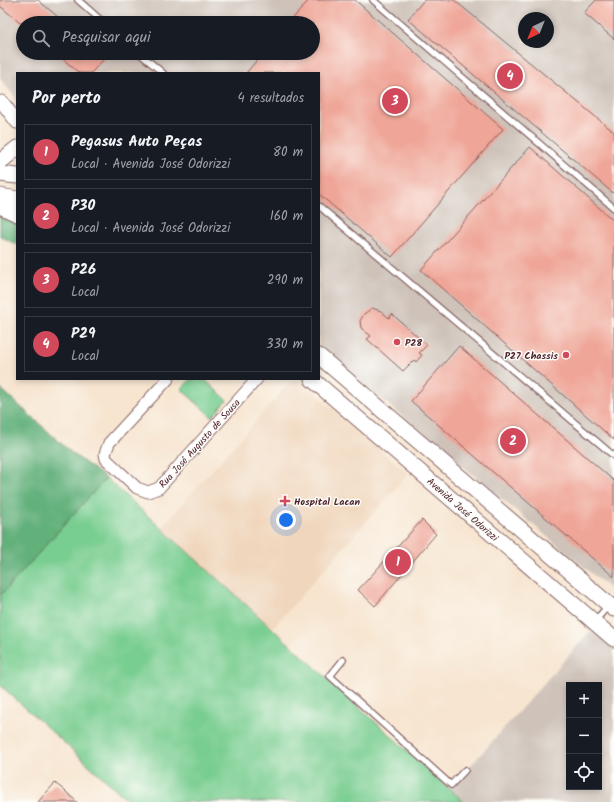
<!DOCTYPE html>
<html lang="pt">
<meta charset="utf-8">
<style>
body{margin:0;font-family:Kalam,sans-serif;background:#242831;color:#f1f3f6}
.controls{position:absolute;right:12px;bottom:12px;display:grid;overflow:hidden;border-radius:0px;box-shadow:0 2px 6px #0003}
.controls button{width:36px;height:36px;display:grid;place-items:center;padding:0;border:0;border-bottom:1px solid #363941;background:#171b24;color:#f1f3f6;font:20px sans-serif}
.compass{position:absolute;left:518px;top:12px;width:36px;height:36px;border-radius:50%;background:#171b24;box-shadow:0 2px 6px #0003;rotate:223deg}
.you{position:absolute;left:286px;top:520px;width:14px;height:14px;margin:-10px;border:3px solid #fff;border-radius:50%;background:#1a73e8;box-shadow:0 0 0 6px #1a73e833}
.badge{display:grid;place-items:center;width:26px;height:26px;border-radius:50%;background:#d1495b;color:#fff;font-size:13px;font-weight:700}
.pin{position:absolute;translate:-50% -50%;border:2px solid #fff;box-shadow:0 1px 4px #0006}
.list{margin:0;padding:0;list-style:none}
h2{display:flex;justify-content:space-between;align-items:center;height:52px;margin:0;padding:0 16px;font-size:17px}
h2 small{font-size:13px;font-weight:400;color:#9ea1a6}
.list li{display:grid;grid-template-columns:26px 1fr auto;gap:12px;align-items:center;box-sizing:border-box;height:56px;margin:0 8px 8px;padding:0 8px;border:1px solid #363941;border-radius:0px}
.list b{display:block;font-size:15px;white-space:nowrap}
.list p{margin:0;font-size:13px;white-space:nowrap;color:#9ea1a6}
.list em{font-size:13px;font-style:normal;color:#9ea1a6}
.icon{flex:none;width:22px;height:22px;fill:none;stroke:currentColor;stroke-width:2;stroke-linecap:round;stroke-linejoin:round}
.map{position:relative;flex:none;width:614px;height:802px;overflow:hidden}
.search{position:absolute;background:#171b24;box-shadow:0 2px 6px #0003;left:16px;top:16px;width:304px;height:44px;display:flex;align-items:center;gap:10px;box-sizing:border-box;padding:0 14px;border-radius:22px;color:#9ea1a6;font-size:15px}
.panel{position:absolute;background:#171b24;box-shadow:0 2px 6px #0003;left:16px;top:72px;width:304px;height:308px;border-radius:0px}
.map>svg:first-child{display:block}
</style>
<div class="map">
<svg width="614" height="802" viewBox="0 0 614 802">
<rect width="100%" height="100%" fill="#fdfcf7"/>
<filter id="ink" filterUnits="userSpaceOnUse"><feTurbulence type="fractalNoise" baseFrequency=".025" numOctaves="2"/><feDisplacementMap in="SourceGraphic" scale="8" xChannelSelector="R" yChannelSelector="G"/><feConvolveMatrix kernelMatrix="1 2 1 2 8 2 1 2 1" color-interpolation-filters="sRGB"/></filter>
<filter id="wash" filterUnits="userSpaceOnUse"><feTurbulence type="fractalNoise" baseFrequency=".012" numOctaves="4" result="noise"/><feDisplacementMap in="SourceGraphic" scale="16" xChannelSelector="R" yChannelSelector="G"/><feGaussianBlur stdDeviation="0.9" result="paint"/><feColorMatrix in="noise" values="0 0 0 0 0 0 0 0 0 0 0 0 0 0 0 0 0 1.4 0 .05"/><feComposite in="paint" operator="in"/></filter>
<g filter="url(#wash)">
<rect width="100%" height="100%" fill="#f7e5d0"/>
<path fill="#f0d6bc" d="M293,379h6l109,95 -136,155 -111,-101z"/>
<g fill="#cec2b9" fill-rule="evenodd">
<path d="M0,0h614v592l-295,-245v-274h-302v27l-17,-22zM524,18h24v24h-24zM23,23h290v30h-290z"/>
<path d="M592,629l22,19v154h-150l-14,-13zM569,685h30v102h-30z"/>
</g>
<g fill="#78cd90" stroke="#61765e">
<path d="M191,379h13l23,21 -15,17 -31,-28z"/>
<path d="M106,478l358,324h-334l-130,-117v-89z"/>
</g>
<g fill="#62b07a" stroke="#566852">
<path d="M0,217l17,6v22l-17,-9z"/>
<path d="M0,388l73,66 33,24 -106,118z"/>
</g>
<g id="blocks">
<g fill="#efa597">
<path d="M0,0h38l27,23h-45l-20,-17z"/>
<path d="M309,0h46l148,129 -111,128 -73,-63v-121h-73l17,-20h50v-30h-24z"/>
<path d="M424,0h30l160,132v62l-206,-175z"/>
<path d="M596,0h18v39l-30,-26z"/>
<path d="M56,53h43l6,5 -14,15h-12z"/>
<path d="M530,147l84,74v219l-193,-170z"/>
<path d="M372,308l9,3 8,7 3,-4 35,31 -8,8 3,2 -6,7 -2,-2 -11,11 -36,-32 4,-3 -10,-8 -1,-7 4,-7z"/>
<path d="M459,346l155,135v96l-203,-176z"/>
<path d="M422,520l14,14 -61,72 -17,-16z"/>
<path d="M55,783l10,8 12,11h-39z"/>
</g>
</g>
</g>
<g filter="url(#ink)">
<use href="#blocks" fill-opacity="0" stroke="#876465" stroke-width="1"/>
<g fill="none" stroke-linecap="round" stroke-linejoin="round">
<g stroke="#876465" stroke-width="8">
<g id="service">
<path d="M78,0l26,23"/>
<path d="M373,0l241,208"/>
<path d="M139,53l24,20"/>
<path d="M319,206l295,250"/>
<path d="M594,622l14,-16"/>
<path d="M343,660l-13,16 121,109 14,-15"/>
</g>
</g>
<g stroke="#876465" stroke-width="13">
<path id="minor" d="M168,379l-59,64 -4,11 1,5 31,29 11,4 11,-4 98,-109"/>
</g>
<g stroke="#876465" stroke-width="15">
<path id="tertiary" d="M2,102l15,20"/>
</g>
<g stroke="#876465" stroke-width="17">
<g id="secondary">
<path d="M0,162l17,-14"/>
<path d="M0,174l17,2"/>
<path d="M0,196l17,3"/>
<path d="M0,206l17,8"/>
<path d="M319,356l295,253"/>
<path d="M312,379l302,260"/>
</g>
</g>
<use href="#service" stroke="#fff" stroke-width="5.5"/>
<use href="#minor" stroke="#fff" stroke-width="11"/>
<use href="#tertiary" stroke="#fff" stroke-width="13"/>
<use href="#secondary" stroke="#fff" stroke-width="15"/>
</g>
</g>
<g fill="#d1495b" stroke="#fdfcf7" stroke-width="1.5">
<circle cx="397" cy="342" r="4"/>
<circle cx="566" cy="355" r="4"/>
<path d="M283 495h4v4h4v4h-4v4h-4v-4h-4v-4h4z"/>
</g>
<g text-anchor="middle" stroke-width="3" stroke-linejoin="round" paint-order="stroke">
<g font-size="10" font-weight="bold" fill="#4a1f2b" stroke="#fdfcf7" text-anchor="start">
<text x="405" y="346">P28</text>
<text x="558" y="359" text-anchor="end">P27 Chassis</text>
<text x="294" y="505">Hospital Lacan</text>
</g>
<g font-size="10" fill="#4a1f2b" stroke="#fdfcf7">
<text transform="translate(199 443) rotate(-48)" y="4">Rua José Augusto de Sousa</text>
<text transform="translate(463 509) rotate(41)" y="4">Avenida José Odorizzi</text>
</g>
</g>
</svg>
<div class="controls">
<button>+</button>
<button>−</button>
<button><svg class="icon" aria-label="locate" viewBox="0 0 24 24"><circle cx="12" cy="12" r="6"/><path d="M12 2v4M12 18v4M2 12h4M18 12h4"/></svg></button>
</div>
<svg class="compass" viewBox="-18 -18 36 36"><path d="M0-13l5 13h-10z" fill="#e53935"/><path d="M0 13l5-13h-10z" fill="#9ea1a6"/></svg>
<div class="you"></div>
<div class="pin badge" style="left:398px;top:562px">1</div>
<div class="pin badge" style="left:513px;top:441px">2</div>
<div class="pin badge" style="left:395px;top:101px">3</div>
<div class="pin badge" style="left:510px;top:76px">4</div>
<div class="search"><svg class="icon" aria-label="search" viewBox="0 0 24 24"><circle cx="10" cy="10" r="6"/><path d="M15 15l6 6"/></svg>Pesquisar aqui</div>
<section class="panel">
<h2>Por perto<small>4 resultados</small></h2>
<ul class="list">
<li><span class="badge">1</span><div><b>Pegasus Auto Peças</b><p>Local · Avenida José Odorizzi</p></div><em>80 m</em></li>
<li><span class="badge">2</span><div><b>P30</b><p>Local · Avenida José Odorizzi</p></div><em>160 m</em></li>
<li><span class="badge">3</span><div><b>P26</b><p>Local</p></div><em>290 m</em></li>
<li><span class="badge">4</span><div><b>P29</b><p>Local</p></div><em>330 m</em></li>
</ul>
</section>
</div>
